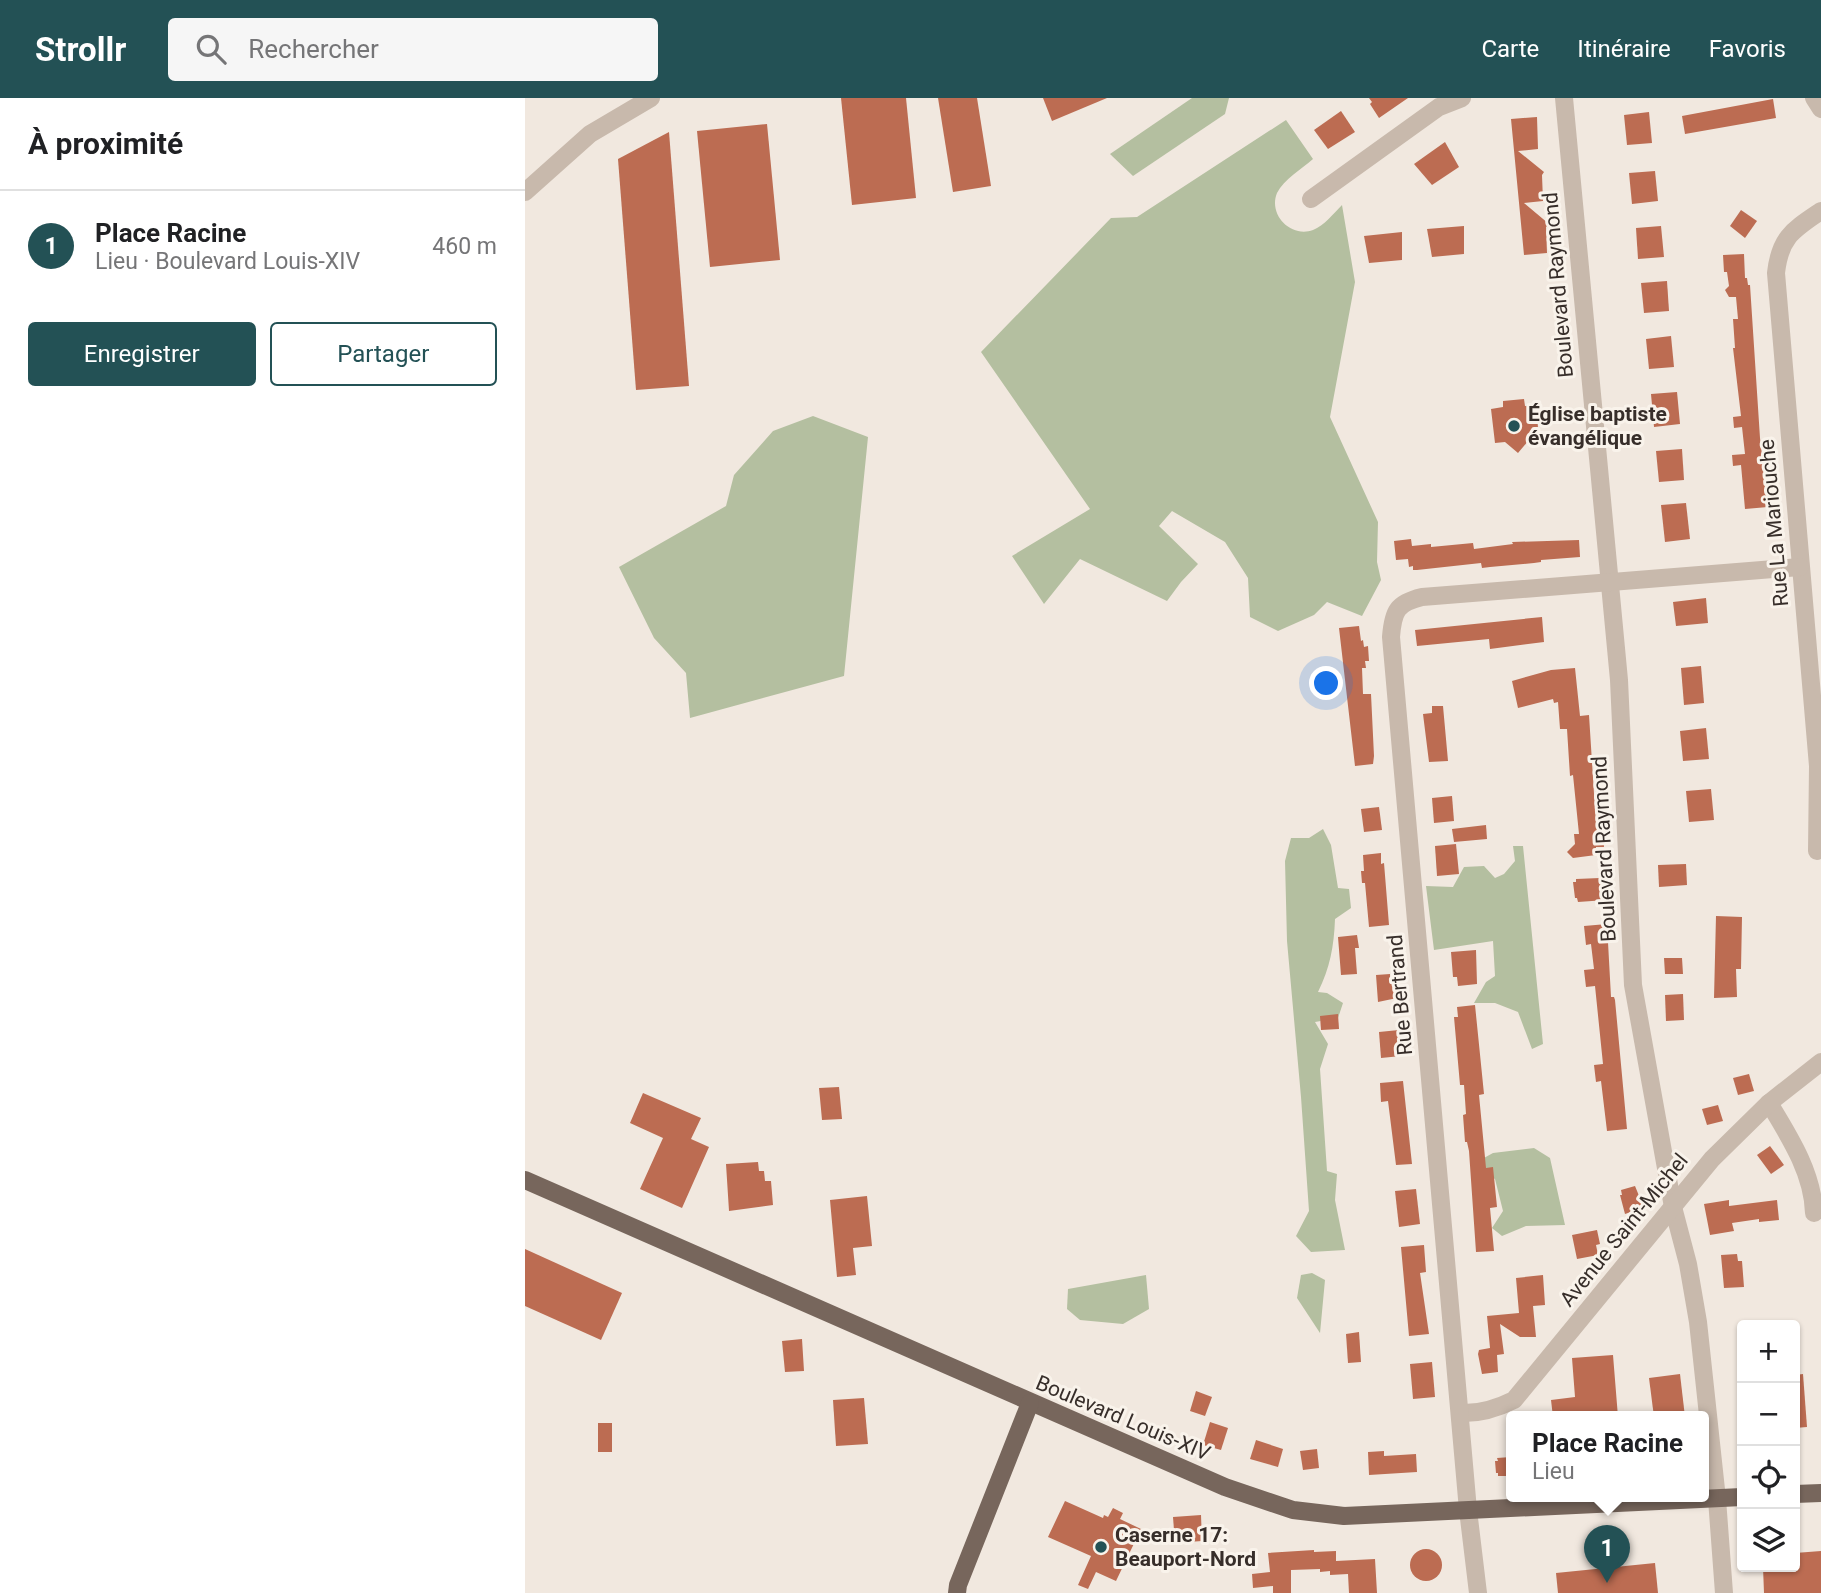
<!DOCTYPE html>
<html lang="fr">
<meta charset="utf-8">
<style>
body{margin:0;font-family:Roboto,sans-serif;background:#f6f6f6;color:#202124}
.controls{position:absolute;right:21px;bottom:21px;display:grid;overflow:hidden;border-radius:7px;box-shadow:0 2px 5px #0004}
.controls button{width:63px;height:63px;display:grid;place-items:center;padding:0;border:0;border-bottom:2px solid #e0e0e0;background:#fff;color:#202124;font:35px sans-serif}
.you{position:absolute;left:802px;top:586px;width:24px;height:24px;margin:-18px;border:5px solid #fff;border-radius:50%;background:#1a73e8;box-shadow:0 0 0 10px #1a73e833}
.badge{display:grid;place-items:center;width:46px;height:46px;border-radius:50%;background:#235155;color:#fff;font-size:23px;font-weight:700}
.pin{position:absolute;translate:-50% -58px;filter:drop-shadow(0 2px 4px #0008)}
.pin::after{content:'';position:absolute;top:37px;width:24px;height:21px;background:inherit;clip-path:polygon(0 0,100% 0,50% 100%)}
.popup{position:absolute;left:981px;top:1313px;width:203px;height:91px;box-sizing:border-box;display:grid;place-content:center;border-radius:7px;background:#fff;filter:drop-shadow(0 2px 5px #0005);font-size:23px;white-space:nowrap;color:#757577}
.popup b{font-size:26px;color:#202124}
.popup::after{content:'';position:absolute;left:50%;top:100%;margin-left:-14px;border:14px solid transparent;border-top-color:#fff}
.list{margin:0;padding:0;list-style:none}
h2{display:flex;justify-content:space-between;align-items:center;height:91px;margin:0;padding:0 28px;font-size:30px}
h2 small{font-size:23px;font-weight:400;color:#757577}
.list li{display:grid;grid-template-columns:46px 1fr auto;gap:21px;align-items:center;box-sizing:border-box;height:112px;padding:0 28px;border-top:2px solid #e0e0e0}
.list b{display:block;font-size:26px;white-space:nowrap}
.list p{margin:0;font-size:23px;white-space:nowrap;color:#757577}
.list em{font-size:23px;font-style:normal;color:#757577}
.actions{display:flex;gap:14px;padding:21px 28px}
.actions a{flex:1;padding:16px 0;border:2px solid #235155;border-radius:7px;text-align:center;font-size:24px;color:#235155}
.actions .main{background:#235155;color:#fff}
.icon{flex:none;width:38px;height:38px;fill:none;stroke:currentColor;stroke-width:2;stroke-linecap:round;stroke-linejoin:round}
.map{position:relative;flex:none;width:1296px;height:1495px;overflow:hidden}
header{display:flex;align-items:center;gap:42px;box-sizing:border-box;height:98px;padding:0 35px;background:#235155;color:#fff}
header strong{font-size:33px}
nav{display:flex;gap:38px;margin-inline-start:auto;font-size:24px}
.search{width:490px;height:63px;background:#f6f6f6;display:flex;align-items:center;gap:18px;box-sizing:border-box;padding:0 24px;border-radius:7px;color:#757577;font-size:26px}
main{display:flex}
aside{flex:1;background:#fff}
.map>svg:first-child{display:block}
</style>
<header>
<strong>Strollr</strong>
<div class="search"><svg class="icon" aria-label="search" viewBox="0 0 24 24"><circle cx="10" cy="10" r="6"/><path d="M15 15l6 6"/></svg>Rechercher</div>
<nav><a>Carte</a><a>Itinéraire</a><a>Favoris</a></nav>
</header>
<main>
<aside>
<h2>À proximité<small></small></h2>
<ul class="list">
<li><span class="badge">1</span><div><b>Place Racine</b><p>Lieu · Boulevard Louis-XIV</p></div><em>460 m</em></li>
</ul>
<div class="actions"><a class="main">Enregistrer</a><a>Partager</a></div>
</aside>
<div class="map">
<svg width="1296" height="1495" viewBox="0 0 1296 1495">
<rect width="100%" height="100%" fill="#f1e8df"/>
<g fill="#b4bfa0">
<path d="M667,0h37l-4,16 -92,62 -23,-22z"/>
<path d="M761,22l27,39c-11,10 -29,20 -36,34 -9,22 14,45 36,37 11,-4 21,-17 29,-25l13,77 -25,135 48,105 -1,40 4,18 -19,36 -35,-14 -13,13 -36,16 -28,-14 -2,-39 -23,-36 -53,-31 -13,15 39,38 -17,18 -14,19 -87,-42 -36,45 -32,-48 78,-47 -109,-157 130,-134 26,-1z"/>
<path d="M288,318l55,21 -24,239 -154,42 -4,-45 -32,-35 -35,-71 107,-61 8,-31 39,-44z"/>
<path d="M798,731l8,16 7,43 11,1 2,19 -16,11c-1,27 -5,49 -17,73l9,1 16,10 -5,15 -23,4 13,22 -8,25 7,102 10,3 -2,26 10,50 -34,2 -15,-16 13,-25 -8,-114 -14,-156 -2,-80 6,-23h18z"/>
<path d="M988,748h10l20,198 -11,5 -14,-37 -23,-9h-21l12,-21 9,-6 -2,-35 -59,9 -8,-64 27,1 11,-20 20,-1 11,12 9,-4 11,-13z"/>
<path d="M1009,1050l16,10 15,67 -39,1 -24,10 -10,-8 11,-17 -8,-32 -22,-15 20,-11z"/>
<path d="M787,1175l13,7 -5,53 -23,-35 4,-23z"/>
<path d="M621,1177l3,34 -26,15 -43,-4 -13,-11 1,-20z"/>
</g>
<g fill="#bc6c52">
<path d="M316,0h65l10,100 -64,7z"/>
<path d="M413,0h39l14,88 -38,6z"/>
<path d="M518,0h64l-55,23z"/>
<path d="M844,0h39l-29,20 -9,-14 2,-2z"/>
<path d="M1248,1l3,19 -91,16 -3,-18z"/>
<path d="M816,13l14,21 -27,17 -14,-19z"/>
<path d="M1124,14l3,31 -25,2 -3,-30z"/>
<path d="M1012,19l1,32 -20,2 26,21 -2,3 1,26 -19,2 25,21 -3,3 1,26 -23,2 -13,-136z"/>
<path d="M242,26l13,136 -70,7 -13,-136z"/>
<path d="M144,34l20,254 -53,4 -18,-231z"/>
<path d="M920,44l14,25 -27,18 -18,-21z"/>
<path d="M1130,73l3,30 -26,3 -3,-31z"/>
<path d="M1216,112l16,11 -12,17 -15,-12z"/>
<path d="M939,128v28l-32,3 -5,-28z"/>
<path d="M1136,128l3,31 -26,2 -2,-31z"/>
<path d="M877,134v28l-33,3 -5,-27z"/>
<path d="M1219,156l1,24h2l1,7h2l10,153 8,69 -23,2 -4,-44 -8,1 -1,-11 13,-1 -3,-27 -8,1 -1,-11 8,-1 -8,-68h2l-2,-29h5l-2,-22h-7l-4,-7 4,-4 -2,-14h-3l-1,-17z"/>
<path d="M1142,183l2,30 -25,2 -3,-30z"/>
<path d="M1146,238l3,31 -25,2 -3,-30z"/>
<path d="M1152,294l3,32 -26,3 -3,-33z"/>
<path d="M999,301l1,7 11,-1 3,34 -10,1 -11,13 -13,-11 -10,1 -4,-34 12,-2v-6z"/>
<path d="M1157,351l2,31 -25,2 -3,-31z"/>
<path d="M1161,405l4,36 -25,3 -4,-37z"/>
<path d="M886,441l1,7 19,-2v3l42,-4 1,6 39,-5 -1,-2 67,-2 1,17 -39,3v2l-7,1 -44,4 -8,1 -1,-5 -64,7h-4v-4l-4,1 -1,-8 -12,1 -2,-19z"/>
<path d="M1181,500l2,25 -32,3 -3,-24z"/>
<path d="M1017,519l2,25 -54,7 -1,-10 -72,7 -2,-16z"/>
<path d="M834,528l2,15 2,-1 1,7 4,-1 1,15h-4l1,7h-4l1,26h8l3,62 -1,8 -18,2 -16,-138z"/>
<path d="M1176,568l3,37 -20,2 -3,-37z"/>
<path d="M1050,570l5,48 9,-1 7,110 6,-1 2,23h-8v8l-23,3 -6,-6 8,-8 -1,-10h5l-6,-59 -3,1 -3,-47h-7l-2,-27 -4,1 -1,-4 -35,9 -6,-27 39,-11z"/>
<path d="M907,608h11l5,55 -19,1 -6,-48 9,-1z"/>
<path d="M1181,630l3,31 -26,2 -3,-30z"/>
<path d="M1186,691l3,31 -25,2 -3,-31z"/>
<path d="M927,698l2,25 -20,2 -2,-25z"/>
<path d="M854,709l3,23 -18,2 -3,-23z"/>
<path d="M961,727l1,14 -33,3 -2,-13z"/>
<path d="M931,746l3,30 -22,2 -2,-30z"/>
<path d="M856,755v11l3,-1 5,62 -20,2 -4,-44h-3l-1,-12h3l-1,-16z"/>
<path d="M1161,766l1,21 -28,2 -1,-22z"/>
<path d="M1075,780h5l1,22 -28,2 -1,-4h-2l-2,-16h3v-3z"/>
<path d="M1191,818l26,1 -1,52h-5l1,28 -23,1z"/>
<path d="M1082,826l4,73h3l1,3 12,129 -20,2 -6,-50 -5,1 -2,-17 9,-1 -8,-78 -9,1 -2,-17 10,-1 -3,-25 -5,1 -2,-19z"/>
<path d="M832,837l2,13h-4l2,26 -16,1 -3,-38z"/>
<path d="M951,852l1,34 -19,2 -1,-9h-4l-2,-25z"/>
<path d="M1139,860h18l1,16h-18z"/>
<path d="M865,876v4h5l2,20 -19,4 -2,-27z"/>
<path d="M1158,896l1,26 -18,1 -1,-26z"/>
<path d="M950,907l9,89 -5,1 7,73 7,-1 4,40 -7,1 4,43 -18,1 -7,-101 -2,-9h-2l-2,-27 3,-1 -2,-29h-4l-6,-68h4l-1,-10z"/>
<path d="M813,916l1,15 -18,1 -1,-14z"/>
<path d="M874,932l2,26 -20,2 -2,-26z"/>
<path d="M1224,976l5,17 -16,4 -5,-17z"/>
<path d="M878,983l9,83 -16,1 -8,-64 -7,1 -1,-19z"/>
<path d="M314,989l3,32 -20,1 -3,-32z"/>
<path d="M118,995l58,25 -10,21 18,8 -27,61 -42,-19 23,-51 -33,-15z"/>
<path d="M1193,1007l5,16 -16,4 -5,-16z"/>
<path d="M1245,1048l14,19 -13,9 -14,-19z"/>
<path d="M233,1064l1,9h5l1,10h6l2,24 -44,6 -3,-47z"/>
<path d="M1110,1088l9,22 -19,6 -5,-19h2l-1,-5z"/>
<path d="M891,1091l4,35 -21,3 -4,-36z"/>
<path d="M342,1098l5,50 -19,2 3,27 -19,2 -7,-77z"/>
<path d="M1204,1102v6l48,-6 2,20 -20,2v-3l-27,4 2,8 -24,4 -6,-31z"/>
<path d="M1072,1132l3,14 -4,1 2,10 -21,4 -5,-24z"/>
<path d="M899,1147l2,27 -6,1 9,61 -20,2 -8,-89z"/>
<path d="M0,1151l97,44 -21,47 -76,-34z"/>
<path d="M1212,1156l1,7h4l2,26 -20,1 -3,-33z"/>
<path d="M1018,1177l2,30 -12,1 3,31h-16l-20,-13 4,30 -7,1 1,17 -16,2 -4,-20 1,-4 11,-2 -3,-32 32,-3 -3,-35z"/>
<path d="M834,1234l2,30 -13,1 -2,-29z"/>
<path d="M277,1241l2,32 -19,1 -3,-31z"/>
<path d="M1088,1257l5,62h-65l-2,-17 24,-3 -3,-39z"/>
<path d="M907,1264l3,35 -22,2 -3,-35z"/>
<path d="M1155,1276l5,43h-31l-5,-39z"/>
<path d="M1278,1276l4,53 -12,1v-53z"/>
<path d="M671,1293l16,6 -7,19 -15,-5z"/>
<path d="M339,1300l4,46 -32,2 -3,-46z"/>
<path d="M685,1324l18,6 -7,22 -18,-5z"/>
<rect x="73" y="1325" width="14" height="29"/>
<path d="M731,1342l27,9 -5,18 -28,-8z"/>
<path d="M792,1351l2,19 -16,2 -3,-19z"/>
<path d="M859,1353v5l32,-2 1,18 -48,3 -1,-23z"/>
<path d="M986,1359v19h-13v-3h-2l-1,-12h3l-1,-3z"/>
<path d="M540,1403l38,17 1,-3 4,2 5,-9 10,5 -3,6 21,10 -25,52 -20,-9 -8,17 -10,-4 13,-29 -43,-19z"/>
<path d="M676,1417l1,26 -27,2 -2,-26z"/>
<circle cx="901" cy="1467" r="16"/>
<path d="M789,1452v2l22,-1v10l39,-2 2,34h-28l-1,-19 -18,1v-4l-10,1v-3l-29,1v23h-18v-7l-20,2 -1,-14 18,-2 -2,-19z"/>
<path d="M1296,1453v42h-57l-1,-26h32v-14z"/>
<path d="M1130,1465l3,30h-100l-2,-20z"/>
</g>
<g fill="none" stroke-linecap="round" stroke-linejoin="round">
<g stroke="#c8b9ac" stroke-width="18">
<path d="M1039,0l55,582 14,305 40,222 15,57 10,58 19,177 7,94"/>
<path d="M1289,0l7,11"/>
<path d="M0,94l65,-58 61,-36"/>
<path d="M786,101l128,-92 23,-9"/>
<path d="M1292,753l1,-85 -42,-493c4,-36 17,-43 45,-62"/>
<path d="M1244,1005c20,33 44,70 45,110"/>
<path d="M935,1315c20,1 36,-4 54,-13l198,-241 57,-56 52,-41"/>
<path d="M953,1495l-10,-83 -77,-873c2,-26 6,-34 31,-40l378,-30"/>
</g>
<g stroke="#77665c" stroke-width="18">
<path d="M0,1082l700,307 68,23 51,6 398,-19"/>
<path d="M1270,1396l26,-1"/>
<path d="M432,1495l1,-8 72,-182"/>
</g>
</g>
<g fill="#235155" stroke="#f9f3eb" stroke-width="2.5">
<circle cx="989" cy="328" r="7"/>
<circle cx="576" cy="1449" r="7"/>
</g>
<g text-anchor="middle" stroke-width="6" stroke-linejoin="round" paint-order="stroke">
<g font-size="21" fill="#372e2a" stroke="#f9f3eb">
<text transform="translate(1033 187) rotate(-95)" y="7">Boulevard Raymond</text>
<text transform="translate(1249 425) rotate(-95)" y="7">Rue La Mariouche</text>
<text transform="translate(1079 751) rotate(-93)" y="7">Boulevard Raymond</text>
<text transform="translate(875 897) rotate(-95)" y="7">Rue Bertrand</text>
<text transform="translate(1099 1132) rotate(-51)" y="7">Avenue Saint-Michel</text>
<text transform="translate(598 1320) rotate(23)" y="7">Boulevard Louis-XIV</text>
</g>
<g font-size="21" font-weight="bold" fill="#372e2a" stroke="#f9f3eb" text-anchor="start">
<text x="1003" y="323">Église baptiste<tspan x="1003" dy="24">évangélique</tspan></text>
<text x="590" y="1444">Caserne 17:<tspan x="590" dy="24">Beauport-Nord</tspan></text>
</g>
</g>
</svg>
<div class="controls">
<button>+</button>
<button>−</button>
<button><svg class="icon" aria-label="locate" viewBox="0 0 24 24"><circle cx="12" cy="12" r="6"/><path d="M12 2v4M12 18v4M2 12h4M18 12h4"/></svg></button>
<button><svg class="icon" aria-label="layers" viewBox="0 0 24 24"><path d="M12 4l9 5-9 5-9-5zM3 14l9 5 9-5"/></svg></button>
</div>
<div class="you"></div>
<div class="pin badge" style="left:1082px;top:1485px">1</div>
<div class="popup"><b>Place Racine</b>Lieu</div>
</div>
</main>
